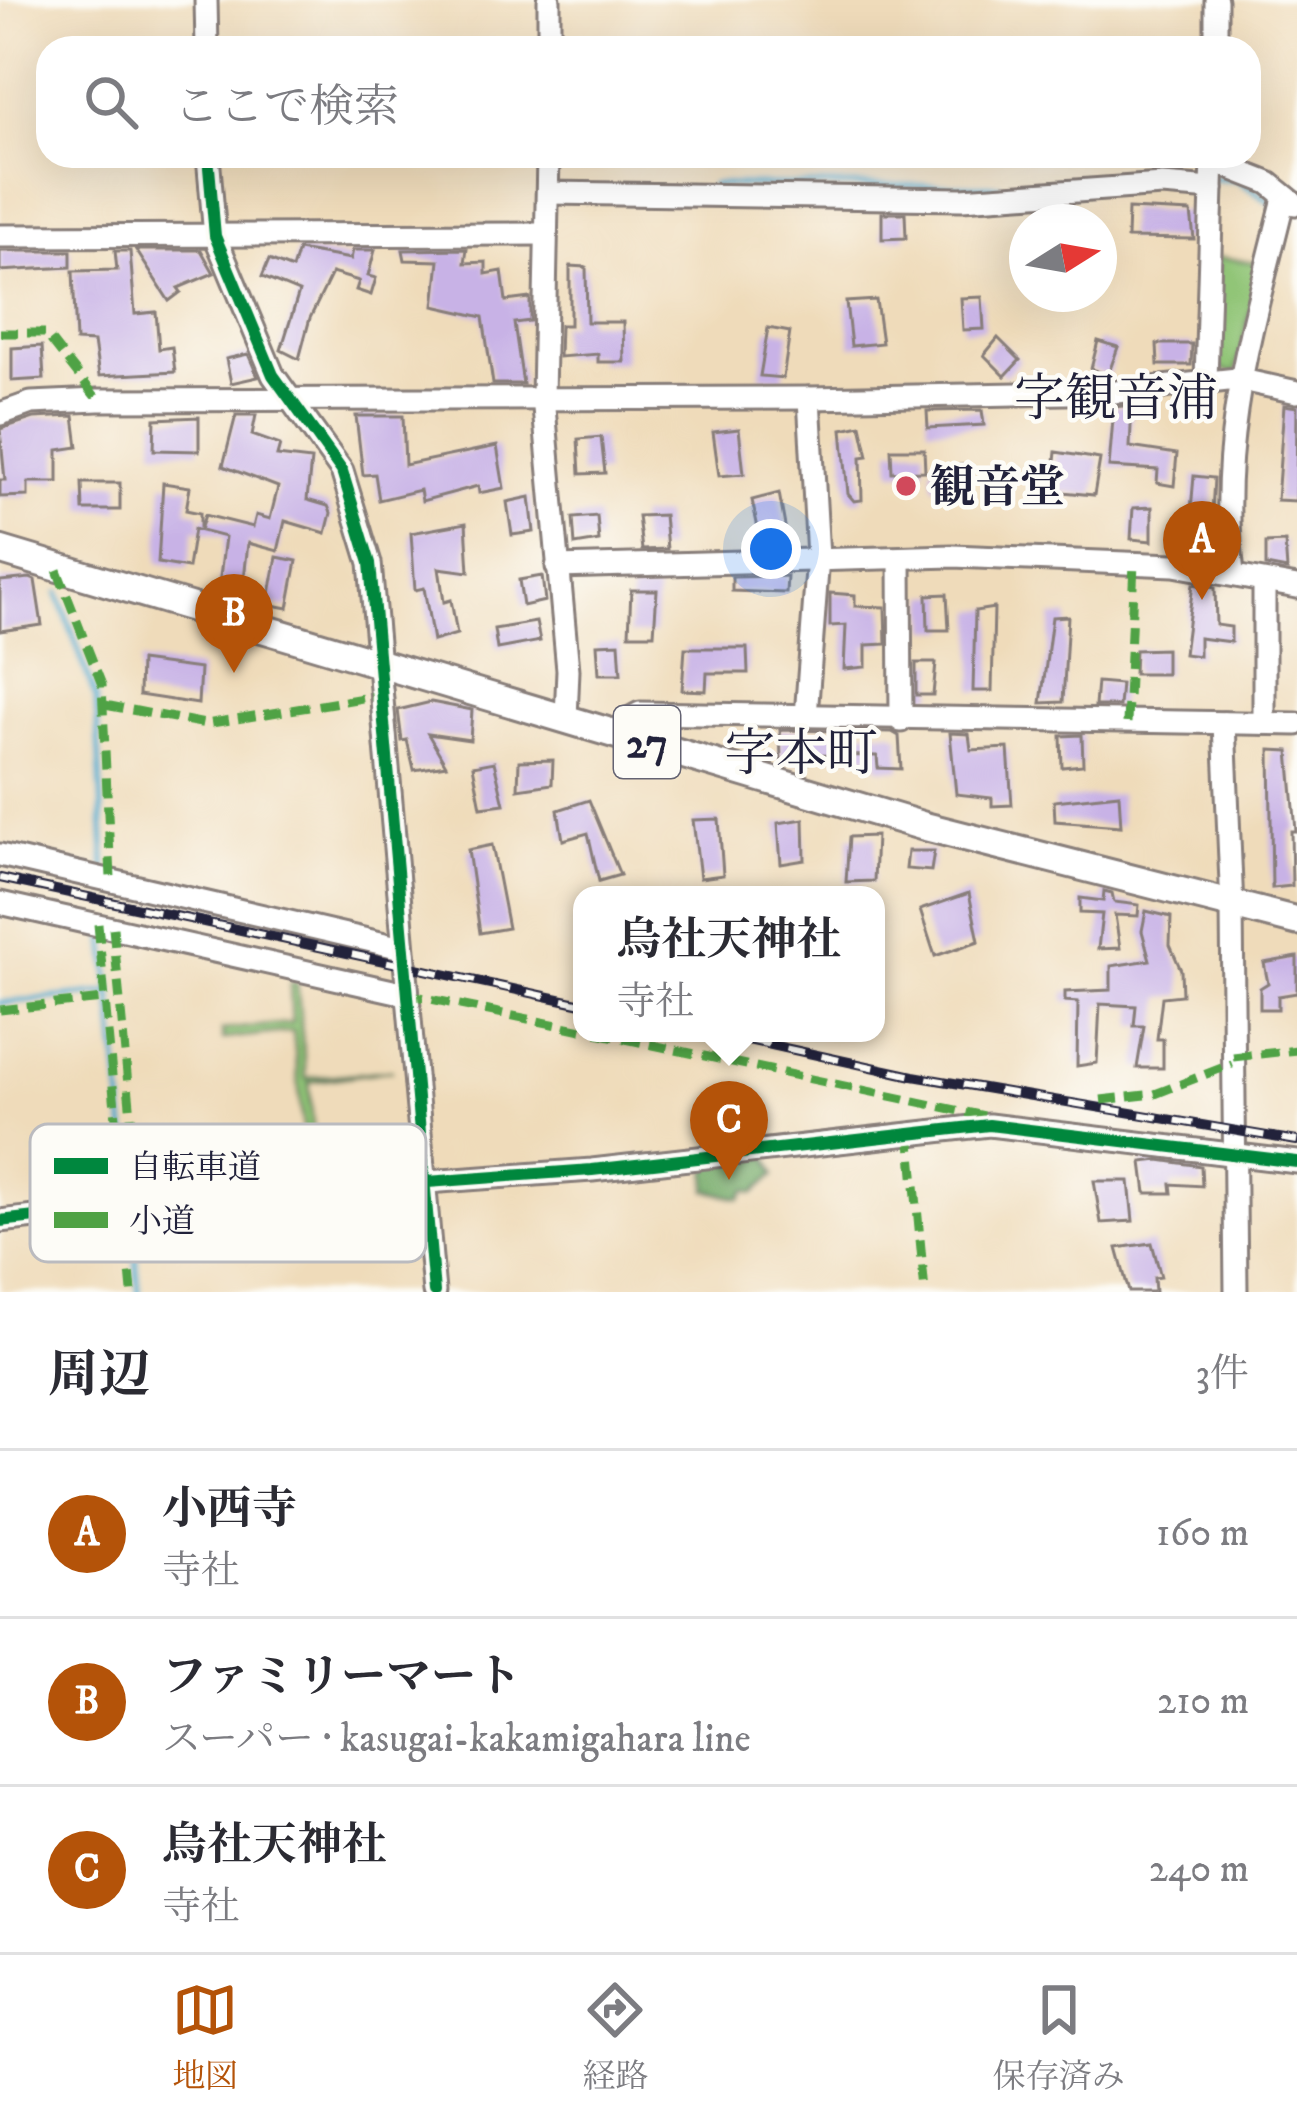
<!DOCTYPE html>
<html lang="ja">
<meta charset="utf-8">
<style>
body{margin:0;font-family:"IM FELL DW Pica","Noto Serif JP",serif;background:#f2f2f3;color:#2b2b33}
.compass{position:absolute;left:1009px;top:204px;width:108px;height:108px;border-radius:50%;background:#fff;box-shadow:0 12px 48px #0002;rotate:79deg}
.you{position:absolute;left:771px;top:549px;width:42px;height:42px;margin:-30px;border:9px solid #fff;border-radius:50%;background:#1a73e8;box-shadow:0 0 0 18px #1a73e833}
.badge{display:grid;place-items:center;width:78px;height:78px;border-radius:50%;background:#b45309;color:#fff;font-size:39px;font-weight:700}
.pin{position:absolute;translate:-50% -99px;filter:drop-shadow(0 3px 6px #0008)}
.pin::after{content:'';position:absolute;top:63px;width:42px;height:36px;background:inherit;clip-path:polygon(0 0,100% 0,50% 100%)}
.popup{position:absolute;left:573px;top:886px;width:312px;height:156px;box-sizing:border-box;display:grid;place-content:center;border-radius:24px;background:#fff;filter:drop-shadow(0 3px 9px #0005);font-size:39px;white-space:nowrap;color:#7c7c81}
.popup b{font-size:45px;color:#2b2b33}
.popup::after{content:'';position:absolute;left:50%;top:100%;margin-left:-24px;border:24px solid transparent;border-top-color:#fff}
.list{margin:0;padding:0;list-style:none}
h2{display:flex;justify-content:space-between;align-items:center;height:156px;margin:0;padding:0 48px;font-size:51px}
h2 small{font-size:39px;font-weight:400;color:#7c7c81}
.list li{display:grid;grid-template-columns:78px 1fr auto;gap:36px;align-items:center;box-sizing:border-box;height:168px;padding:0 48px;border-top:3px solid #e1e1e2}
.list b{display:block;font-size:45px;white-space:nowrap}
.list p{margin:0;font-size:39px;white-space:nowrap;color:#7c7c81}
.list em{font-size:39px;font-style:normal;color:#7c7c81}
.icon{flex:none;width:66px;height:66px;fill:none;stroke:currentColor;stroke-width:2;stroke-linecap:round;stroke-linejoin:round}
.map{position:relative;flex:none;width:1297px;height:1292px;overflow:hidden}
.search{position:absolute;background:#fff;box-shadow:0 12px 48px #0002;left:36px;right:36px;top:36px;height:132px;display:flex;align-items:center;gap:30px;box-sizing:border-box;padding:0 42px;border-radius:36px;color:#7c7c81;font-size:45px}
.sheet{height:660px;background:#fff}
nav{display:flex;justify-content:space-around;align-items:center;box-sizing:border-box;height:168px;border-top:3px solid #e1e1e2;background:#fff;font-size:33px;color:#7c7c81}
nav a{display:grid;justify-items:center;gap:6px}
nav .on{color:#b45309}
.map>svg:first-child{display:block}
</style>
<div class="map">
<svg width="1297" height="1292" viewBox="0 0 1297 1292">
<rect width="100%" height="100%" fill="#fdfcf7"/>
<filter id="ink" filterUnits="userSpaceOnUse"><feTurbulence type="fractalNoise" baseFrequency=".00833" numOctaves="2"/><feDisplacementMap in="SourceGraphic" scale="24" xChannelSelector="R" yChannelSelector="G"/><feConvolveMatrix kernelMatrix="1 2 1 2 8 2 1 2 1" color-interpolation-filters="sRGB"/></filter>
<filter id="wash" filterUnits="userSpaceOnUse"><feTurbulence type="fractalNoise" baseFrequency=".004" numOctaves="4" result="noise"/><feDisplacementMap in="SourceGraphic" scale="48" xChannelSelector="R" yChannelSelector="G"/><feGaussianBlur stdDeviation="2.7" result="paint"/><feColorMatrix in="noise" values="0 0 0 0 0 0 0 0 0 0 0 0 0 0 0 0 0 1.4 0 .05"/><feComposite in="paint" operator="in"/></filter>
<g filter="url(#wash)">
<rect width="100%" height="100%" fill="#efdbba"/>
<g fill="#91c577" stroke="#5a7459" stroke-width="3">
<path d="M1217,257l44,6 -25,110 -22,-5z"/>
<path d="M290,983h7l9,95 87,-8 -84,12 9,100 -9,1 -16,-152 -70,8 -1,-9 70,-7z"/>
</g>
<path fill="#74aa68" stroke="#4b6652" stroke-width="3" d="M767,1155l8,19 -21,19 -8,-3 -6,9 -33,-9 1,-25z"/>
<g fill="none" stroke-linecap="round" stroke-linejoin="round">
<g stroke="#4ca8ca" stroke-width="6">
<path d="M1174,176l64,4 40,27"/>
<path d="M712,185l287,1"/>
<path d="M58,593l38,106 9,168"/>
<path d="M105,937l27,262"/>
<path d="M0,1003l111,-11"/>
<path d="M132,1212l7,80"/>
</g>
</g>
<g id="blocks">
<g fill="#c8b2e6">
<path d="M1128,209l63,3 3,27 -67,-1z"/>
<path d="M882,213h23l1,25 -24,1z"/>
<path d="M467,249l-2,14 21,-1v12l16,-3 4,30 24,-3v23l-16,2 9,61h-30l-10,-67 -49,-11 5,-45 -34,-1 -2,-10z"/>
<path d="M136,250h65l13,23 -36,15 3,4 -12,9z"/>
<path d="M298,250l53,9 2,-9h22l-7,26 8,2 -5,17 -15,-5 3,-9 -27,-8 -22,45 -11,41 -18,-9 18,-58 -37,-15 7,-17 23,9z"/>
<path d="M0,251h71v16l-71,4z"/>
<path d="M115,251h15l5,63 21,-2 3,37 13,-2 3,25 -76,4 -5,-34 -18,-1 -3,-70 44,-1z"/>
<path d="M570,266l16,1 1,55h36l1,40h-26v-8l-39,3 1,-32h10z"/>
<path d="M982,297l2,32 -21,1 -2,-32z"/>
<path d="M876,300l6,43 -31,3 -5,-44z"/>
<path d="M768,328l22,4 -7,46 -23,-2z"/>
<path d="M998,338l22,22 -15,16 -21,-21z"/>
<path d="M1098,341l20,6 -10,28 -17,-6z"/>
<path d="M1157,344h35l-1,21h-33z"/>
<path d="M42,346l2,33 -32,2v-33z"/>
<path d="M248,354l10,23 -27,6 -5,-24z"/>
<path d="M1132,405l-2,42 47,7 -3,32 -17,-3 1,-13 -49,-3 5,-60z"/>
<path d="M1284,405l13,2 -1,94 -19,-1z"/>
<path d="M982,410l2,15 -56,3 -1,-17z"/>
<path d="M236,415h20l-4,20 28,10 -3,11 34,4 -4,40 21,6 3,7 -5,20 -41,-12 -7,30 -30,-8 -5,45 -24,-3 6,-48 -31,-8 -6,39 -30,-5 5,-80 27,4 -4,23 14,3v17l5,-15 48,12 3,-12 14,4 8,-32 -55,-21z"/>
<path d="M74,416l4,31 -20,3v32h-30v14l-28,1v-17h5l-5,-51 34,-11z"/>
<path d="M356,416h47l2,49 92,-19 7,42 -25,5 -1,-7 -56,15 -2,-11 -41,10 -4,-26 -12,1z"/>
<path d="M199,417v34l-45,-1 1,-31z"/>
<path d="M861,425l7,31 -7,1 1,43 -8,1 -6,-7 -6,-65z"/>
<path d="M739,429l5,45 -25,2 -6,-44z"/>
<path d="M601,437l4,36 -25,1 -2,-35z"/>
<path d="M891,449h33l1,22 -33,1z"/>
<path d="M1056,452l44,7 -6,36 -42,-4z"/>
<path d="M962,465l1,18 -29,4 -3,-19z"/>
<path d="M1194,476l20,2 -2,34 -21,-2z"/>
<path d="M82,483h38v27h-37z"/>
<path d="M779,493l8,44 -26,5 -9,-42z"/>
<path d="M530,497l4,35 -22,3 -5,-33z"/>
<path d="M1152,507v34l-21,-2 2,-31z"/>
<path d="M664,515l3,34 -25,1 -4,-34z"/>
<path d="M597,516l2,25 -24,4 -2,-27z"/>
<path d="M466,523l3,49 -30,-4 5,34 7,-2 6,34 -24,7 -9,-53 -9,2 -4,-57z"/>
<path d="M1285,542l2,28 -21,-4v-23z"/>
<path d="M277,557l20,4 -9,47 -20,-4z"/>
<path d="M542,576l3,25 -22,5 -4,-26z"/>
<path d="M787,576l-1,17 -54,-2v-14z"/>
<path d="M30,578l5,2 7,45 -42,6v-50z"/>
<path d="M1193,584l22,4 1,37 15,2v15l-32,-4v18l-15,-2z"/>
<path d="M631,590h26l-3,44h-25z"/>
<path d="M830,593l25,2v11l30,1 1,37 -20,1v22l-22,2 2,-44 -16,1z"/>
<path d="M947,594l2,36h-21l-1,-35z"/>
<path d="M994,608l-2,83h-19l2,-80z"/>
<path d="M1068,616l-5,86 -22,1 11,-86z"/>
<path d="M536,622l4,19 -43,8 -3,-20z"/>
<path d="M619,643l2,31h-22l-2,-30z"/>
<path d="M685,648h62l1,25h-41l-1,18 -24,-1z"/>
<path d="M1166,649v25h-32l1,-24z"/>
<path d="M140,661l60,8 -2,35 -59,-9z"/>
<path d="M916,663h20l-3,32h-17z"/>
<path d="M1097,682l24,2 -2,22h-24z"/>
<path d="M431,702l41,8 -2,30 -42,-6 18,31 -32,5 -7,-30 -5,1 -4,-31z"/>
<path d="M780,730l112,2 7,4 2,33 -23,-1 -1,-12 -68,-1v8l-28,-3z"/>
<path d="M950,733l19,1 2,16 37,-2 4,57 -20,1v-8l-36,-4z"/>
<path d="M1082,735l1,30 -21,2 -1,-31z"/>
<path d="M1270,750l19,1 7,80h-5l1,55 -20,2z"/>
<path d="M553,760l-1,24 -34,5 1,-28z"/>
<path d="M494,762l10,42 -23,3 -8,-41z"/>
<path d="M1119,794l2,32 -66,-5 -1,-20z"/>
<path d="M589,800l31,75 -21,6 -11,-48 -25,7 -5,-30z"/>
<path d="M719,819l4,56 -23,3 -7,-58z"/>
<path d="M804,819l1,41 -24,4 -3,-41z"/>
<path d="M876,836l-2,45 -28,1 3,-45z"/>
<path d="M492,845l16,83 -28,5 -12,-83z"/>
<path d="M908,851h26l-3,20 -25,-2z"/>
<path d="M1104,891l8,2 2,9 25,3 -1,11 -23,-1 5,33 -22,1 4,-35 -22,-1v-15l23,3z"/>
<path d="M969,893l10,48 -44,15 -15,-46z"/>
<path d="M1146,911l25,6 -1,28 11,25 1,25 -20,2 -5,42h6v29h-26l7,-42h-10l2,-20 -36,-2 -3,59 -20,3 1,-64 -13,-1v-9l46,-2v-24l39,-6 -8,-29z"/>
<path d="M1297,957v36l-19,3v13h-18v-21l8,-5 -4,-20z"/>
<path d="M1159,1160l42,6 1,20 -31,-2 1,9h-26l-4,-31z"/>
<path d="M1094,1181h35l4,40 -32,2z"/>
<path d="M1152,1243l9,34 -7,1 1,14h-26l-12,-44z"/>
</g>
</g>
</g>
<g filter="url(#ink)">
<use href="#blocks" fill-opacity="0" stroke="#887e7a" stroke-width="3"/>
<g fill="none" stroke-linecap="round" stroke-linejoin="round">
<g stroke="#887e7a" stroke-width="27">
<g id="minor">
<path d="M206,0l1,48"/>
<path d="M549,48v-48"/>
<path d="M1216,48v-48"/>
<path d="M208,156l7,80 58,139 69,96 28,92 64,729"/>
<path d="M548,156l-5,241 25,273 -2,48"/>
<path d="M1213,161l56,22 26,21"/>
<path d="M548,193l414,6 200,-14 50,4"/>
<path d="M0,236l545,-2"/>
<path d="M1206,380l7,-224"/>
<path d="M0,414l31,-11 67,-3 711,-2 307,-6 121,-13 60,13"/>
<path d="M900,559l1,162"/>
<path d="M557,567l396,-11 221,9 123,22"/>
<path d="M1233,573c-17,-134 20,-247 51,-375"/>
<path d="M806,716l12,-159 -9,-159"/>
<path d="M1224,723l8,184 4,385"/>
<path d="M1264,723v-140"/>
<path d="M625,736l2,-16 13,-7 657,11"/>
<path d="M0,855l402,93"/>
<path d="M0,903l406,91"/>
<path d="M0,1221l195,-22 397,-29 397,-45 308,37"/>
</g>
</g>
<g stroke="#887e7a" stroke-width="33">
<path id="major" d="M0,550l923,276 374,95"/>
</g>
<use href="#minor" stroke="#fff" stroke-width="21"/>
<use href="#major" stroke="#fff" stroke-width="27"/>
<g stroke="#22223b" stroke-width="10">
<g id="rail">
<path d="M0,878l582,126"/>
<path d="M716,1033l197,43 384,65"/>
</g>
</g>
<use href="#rail" stroke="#fdfcf7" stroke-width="6" stroke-dasharray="18" stroke-linecap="butt"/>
<g stroke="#50a245" stroke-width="9" stroke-dasharray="18 9" stroke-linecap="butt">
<path d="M0,333h45l53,67"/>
<path d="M57,570l45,115 9,193"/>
<path d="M105,705l101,19 175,-29"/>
<path d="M1127,723l7,-160"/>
<path d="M98,924l34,368"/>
<path d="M113,928l20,209"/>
<path d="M406,994l176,36"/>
<path d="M0,1010l103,-11"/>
<path d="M597,1033l387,83"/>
<path d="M1233,1057l64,-7"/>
<path d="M1101,1100l54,-6 77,-30"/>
<path d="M910,1132l15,160"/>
</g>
<g stroke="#fdfcf7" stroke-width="20">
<g id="cycleway">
<path d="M208,156l7,80 58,139 69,96 28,92 64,729"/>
<path d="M0,1221l195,-22 397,-29 397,-45 308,37"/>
</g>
</g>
<use href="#cycleway" stroke="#00873e" stroke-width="12"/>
</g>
</g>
<circle fill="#d1495b" stroke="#fdfcf7" stroke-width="4.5" cx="906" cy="486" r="12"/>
<g text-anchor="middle" stroke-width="9" stroke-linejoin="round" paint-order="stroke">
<rect fill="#fdfcf7" stroke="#646373" stroke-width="3" x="614" y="706" width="66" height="72" rx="9"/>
<g font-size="42" font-weight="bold" fill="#22223b">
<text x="647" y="757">27</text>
</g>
<g font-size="45" font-weight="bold" fill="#22223b" stroke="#fdfcf7" text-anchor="start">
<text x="930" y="502">観音堂</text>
</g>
<g font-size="51" fill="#22223b" stroke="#fdfcf7">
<text x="1116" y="415">字観音浦</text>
<text x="801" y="770">字本町</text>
</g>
</g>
<rect x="30" y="1124" width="396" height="138" rx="18" fill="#fdfcf7" stroke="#bbbbbf" stroke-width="3"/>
<rect x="54" y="1158" width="54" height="16" fill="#00873e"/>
<rect x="54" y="1212" width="54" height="16" fill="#50a245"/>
<g font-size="33" fill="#22223b">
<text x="129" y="1178">自転車道</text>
<text x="129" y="1232">小道</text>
</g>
</svg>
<svg class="compass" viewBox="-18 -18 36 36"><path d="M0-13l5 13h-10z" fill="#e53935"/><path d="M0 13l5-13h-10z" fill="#7c7c81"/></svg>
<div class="you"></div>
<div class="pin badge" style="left:1202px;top:600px">A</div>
<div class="pin badge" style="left:234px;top:673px">B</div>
<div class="pin badge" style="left:729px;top:1180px">C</div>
<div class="popup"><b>烏社天神社</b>寺社</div>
<div class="search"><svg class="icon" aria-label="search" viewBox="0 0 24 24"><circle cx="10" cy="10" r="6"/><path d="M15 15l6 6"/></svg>ここで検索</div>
</div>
<section class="sheet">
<h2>周辺<small>3件</small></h2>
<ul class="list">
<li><span class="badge">A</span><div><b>小西寺</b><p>寺社</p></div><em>160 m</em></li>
<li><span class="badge">B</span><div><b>ファミリーマート</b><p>スーパー · kasugai-kakamigahara line</p></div><em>210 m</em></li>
<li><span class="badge">C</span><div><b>烏社天神社</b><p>寺社</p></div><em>240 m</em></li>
</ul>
</section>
<nav>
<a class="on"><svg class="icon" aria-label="map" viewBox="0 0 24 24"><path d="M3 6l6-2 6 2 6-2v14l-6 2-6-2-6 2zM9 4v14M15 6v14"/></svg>地図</a>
<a><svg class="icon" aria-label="directions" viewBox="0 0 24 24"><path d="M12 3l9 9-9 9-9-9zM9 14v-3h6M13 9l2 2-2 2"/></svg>経路</a>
<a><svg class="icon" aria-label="saved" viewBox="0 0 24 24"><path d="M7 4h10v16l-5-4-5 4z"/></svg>保存済み</a>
</nav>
